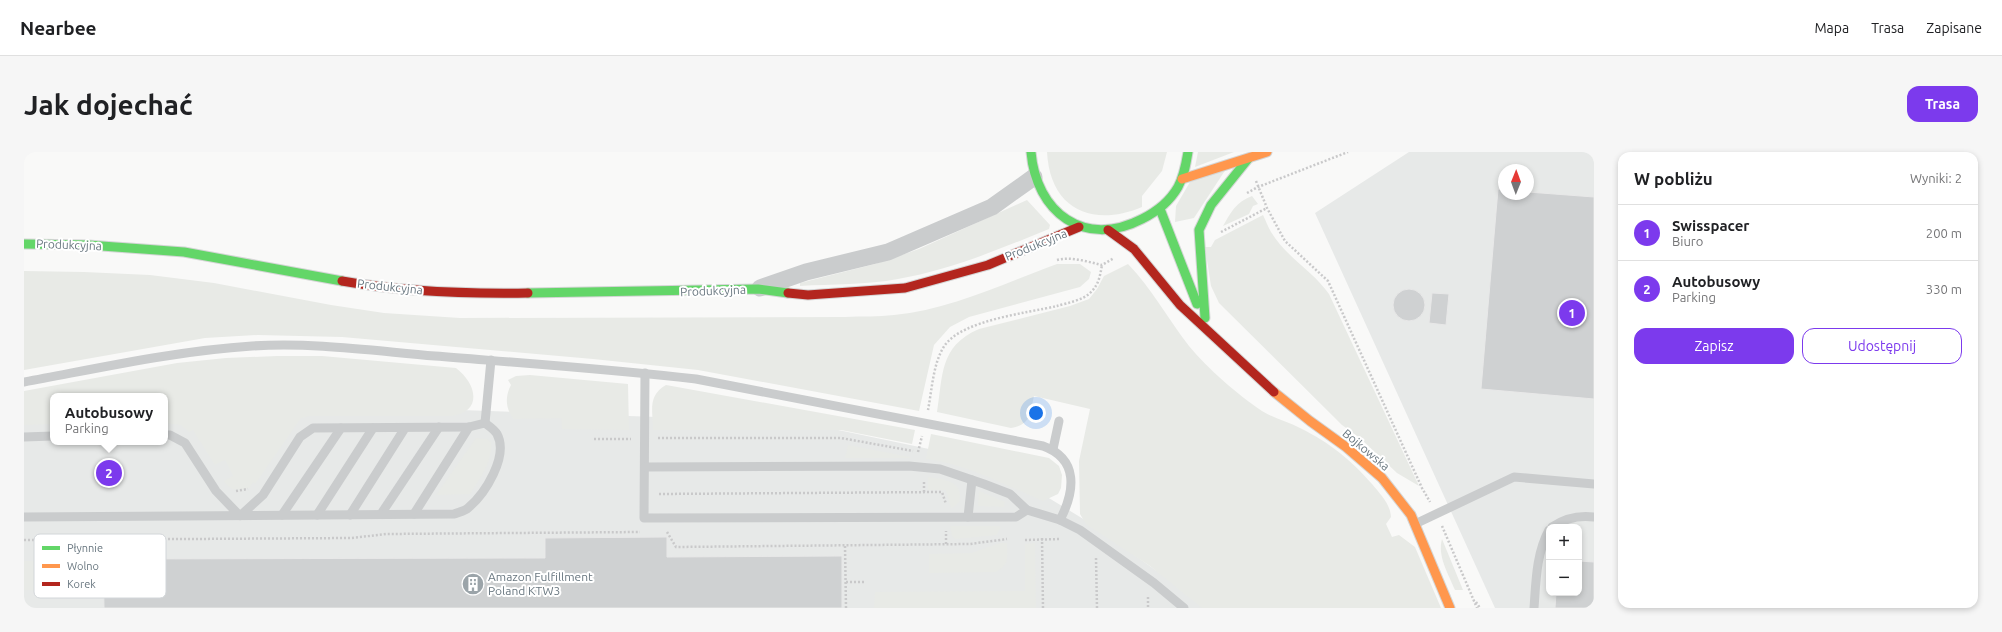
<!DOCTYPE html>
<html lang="pl">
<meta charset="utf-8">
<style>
body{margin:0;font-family:Ubuntu,sans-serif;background:#f6f6f6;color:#202124}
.controls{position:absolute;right:12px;bottom:12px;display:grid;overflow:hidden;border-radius:8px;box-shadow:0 2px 6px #0003}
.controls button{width:36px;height:36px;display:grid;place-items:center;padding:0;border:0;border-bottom:1px solid #e0e0e0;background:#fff;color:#202124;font:20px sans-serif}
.compass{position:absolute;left:1474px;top:12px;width:36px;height:36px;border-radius:50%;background:#fff;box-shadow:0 2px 6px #0003;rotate:1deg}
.you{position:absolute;left:1012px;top:261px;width:14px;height:14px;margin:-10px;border:3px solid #fff;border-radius:50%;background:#1a73e8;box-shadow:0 0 0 6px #1a73e833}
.badge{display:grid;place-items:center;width:26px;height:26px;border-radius:50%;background:#7c3aed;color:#fff;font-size:13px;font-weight:700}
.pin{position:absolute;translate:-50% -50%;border:2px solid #fff;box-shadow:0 1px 4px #0006}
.popup{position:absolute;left:26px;top:241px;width:118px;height:52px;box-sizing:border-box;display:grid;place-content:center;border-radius:8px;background:#fff;filter:drop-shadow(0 1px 3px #0005);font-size:13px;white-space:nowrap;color:#757577}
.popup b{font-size:15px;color:#202124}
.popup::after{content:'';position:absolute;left:50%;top:100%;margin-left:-8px;border:8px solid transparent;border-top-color:#fff}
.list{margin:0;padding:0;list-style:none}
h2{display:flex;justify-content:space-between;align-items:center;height:52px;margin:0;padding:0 16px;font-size:17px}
h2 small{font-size:13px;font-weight:400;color:#757577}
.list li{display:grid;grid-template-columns:26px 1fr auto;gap:12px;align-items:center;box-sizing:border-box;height:56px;padding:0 16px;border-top:1px solid #e0e0e0}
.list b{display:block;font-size:15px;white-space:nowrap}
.list p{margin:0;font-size:13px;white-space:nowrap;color:#757577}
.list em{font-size:13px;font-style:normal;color:#757577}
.actions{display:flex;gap:8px;padding:12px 16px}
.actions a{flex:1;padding:9px 0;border:1px solid #7c3aed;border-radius:12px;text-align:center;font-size:14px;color:#7c3aed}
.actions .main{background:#7c3aed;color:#fff}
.map{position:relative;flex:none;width:1570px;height:456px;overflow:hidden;border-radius:12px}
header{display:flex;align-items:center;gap:24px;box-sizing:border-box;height:56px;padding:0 20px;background:#fff;border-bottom:1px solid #e0e0e0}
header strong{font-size:19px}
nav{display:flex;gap:22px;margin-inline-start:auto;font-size:14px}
.intro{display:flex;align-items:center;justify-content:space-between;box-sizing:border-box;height:96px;padding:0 24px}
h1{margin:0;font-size:28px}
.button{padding:10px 18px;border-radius:12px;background:#7c3aed;color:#fff;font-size:14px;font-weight:700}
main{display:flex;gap:24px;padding:0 24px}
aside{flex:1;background:#fff;border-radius:12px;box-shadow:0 2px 6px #0003}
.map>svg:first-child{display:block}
</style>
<header>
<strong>Nearbee</strong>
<nav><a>Mapa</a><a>Trasa</a><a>Zapisane</a></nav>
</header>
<div class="intro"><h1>Jak dojechać</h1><a class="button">Trasa</a></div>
<main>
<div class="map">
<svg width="1570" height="456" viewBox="0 0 1570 456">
<rect width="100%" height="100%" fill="#f9f9f8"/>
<g fill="#e7e9e8" fill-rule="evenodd">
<path d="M1385,0h185v456h-99l-180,-395zM1480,18h24v24h-24zM1525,375h30v66h-30z"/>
<path d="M0,249h29v41h112v-37l296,5 339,12 129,27 105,40 51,31 124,88h-1185z"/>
</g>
<g fill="#e8eae6">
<path d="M1023,0h120l-5,19 -20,25v11c-50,21 -92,2 -95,-55z"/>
<path d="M1174,0h36l-39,15z"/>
<path d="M1202,17l-32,49 -19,4 1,-16 14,-24z"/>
<path d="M1228,44l6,8 -5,2 -4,8 -26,12c8,-14 13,-24 29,-30z"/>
<path d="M1003,48l23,25 -1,4c-49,20 -99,41 -151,50 -31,6 -66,5 -98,7v-3l75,-19 44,-15z"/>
<path d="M1239,63c3,6 5,12 8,17 15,25 42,39 58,62l90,192 -22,-13 -37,-35 -18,-13 -123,-122 -8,-17 -6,-39h6l4,-7z"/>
<path d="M1033,112h23l11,8 -2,7 -9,8 -111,30 -19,10 -16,18 -15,66 -221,-41 -105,-11 -251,-22 -84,-2 -53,3 -181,32v-99l60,1 66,3 64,8 117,22 53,8 76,5 385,-1c17,-1 33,0 49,-2 56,-5 111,-32 163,-51z"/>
<path d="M1104,112c24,25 40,55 61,82 19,23 48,48 73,65 11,7 26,11 38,17 30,15 50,31 72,56 8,10 18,19 19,33l-5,7 6,13 7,-2 16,12 26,61h-239l-52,-42 -64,-42 -6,-10 -1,-53 11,-52 -56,-13c-4,17 -3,29 -23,32l-74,-16c6,-36 2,-66 42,-83l91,-23 19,-7 8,-10 7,-13z"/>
<path d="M253,204h45l134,12c21,16 27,44 -5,48h-141l-9,2 -46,66 -2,-2 -4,6c-10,3 -19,3 -25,-7l9,-5 -8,-16 -10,5 -22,-35 -4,2 -8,-7 -16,-2v-27h-112v28l-29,1v-34l153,-28 49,-5z"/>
<path d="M506,223l98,9 1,46 -67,-1 -1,-11 -47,1c-9,-10 -9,-23 -3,-34l-3,-5 8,-4z"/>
<path d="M642,233l249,45 -3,14 -71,-14h-188c0,-19 -6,-34 13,-45z"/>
<path d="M907,282l118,24 10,8 3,9 -1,13 -3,6 -15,7c-38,-16 -76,-37 -117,-42z"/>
<path d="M452,286l11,1 4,3c1,21 -10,35 -21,52l-34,1z"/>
<path d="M824,293l62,12v1h-65z"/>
<path d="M904,325c13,2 32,3 32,19 0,7 -3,9 -9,12l-5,-18h-18z"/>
<path d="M955,339l26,11 -1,5 -26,-1z"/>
<path d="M926,374h47l4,1 -4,8 -42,4 -3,-3z"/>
<path d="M1418,387l21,51h-8c-6,-15 -18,-34 -13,-51z"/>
<path d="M976,391h7c0,15 3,21 -11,29l-67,1v-19l43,-1z"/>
<path d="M1011,391l1,65h-162l1,-16 150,-1v-47z"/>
<path d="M0,409h42v30l-42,-1z"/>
</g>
<g fill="#cfd1d2" stroke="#e8e8e8">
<path d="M1474,37l6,1v4h24v-2l66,5v202l-113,-10z"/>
<circle cx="1385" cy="153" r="16"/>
<path d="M1408,141l17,1 -3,31 -17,-2z"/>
<path d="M643,385v20l175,-1v52h-738l-1,-49 442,-1v-20z"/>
<path d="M1555,409l15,1v46h-39l1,-15h23z"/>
</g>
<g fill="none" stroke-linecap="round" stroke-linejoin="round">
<g stroke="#d4d5d5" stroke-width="11">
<g id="fast">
<path d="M1007,0c5,60 53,97 111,67 14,-7 28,-18 36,-32 6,-11 8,-23 10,-35"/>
<path d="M1136,57l37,95"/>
<path d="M0,92l64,1 96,7 158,29"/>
<path d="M504,141l230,-4 30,4"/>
<path d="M1181,166l-6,-88 12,-25 37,-46"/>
</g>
</g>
<g stroke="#d4d5d5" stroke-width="11">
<g id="slow">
<path d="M1158,27l85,-27"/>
<path d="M1250,240l36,29 36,26 36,31 29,37 39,93"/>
</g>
</g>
<g stroke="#d4d5d5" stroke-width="11">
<g id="jam">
<path d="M1084,78l26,19 46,56 94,87"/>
<path d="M318,129c61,11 123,13 186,12"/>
<path d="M764,141l20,2 97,-7 83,-23 91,-38"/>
</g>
</g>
<g stroke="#c9c9ca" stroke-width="2.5" stroke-dasharray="2 2" stroke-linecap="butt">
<path d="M1232,29l11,27 18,33 43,40 94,207 8,14"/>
<path d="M1223,41l11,-6 90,-35"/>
<path d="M1197,80l46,-24"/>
<path d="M1033,108c14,-4 31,2 45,5l12,-7"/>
<path d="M904,258c4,-20 5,-48 17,-65 18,-25 82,-32 112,-39 10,-3 27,-6 34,-14 8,-8 9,-16 11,-27"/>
<path d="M634,286h183l72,13"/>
<path d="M570,287h37"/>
<path d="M894,300l4,-16"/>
<path d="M212,339l12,-2"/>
<path d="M900,340v-11"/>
<path d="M635,342l283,-2 4,12"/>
<path d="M1418,374l35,82"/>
<path d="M643,380l9,15 294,-3 37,-5"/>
<path d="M1018,386l1,70"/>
<path d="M0,388l328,-2 34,-4 254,-2"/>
<path d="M1001,388l36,-1"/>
<path d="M922,392v-13"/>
<path d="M821,394l1,62"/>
<path d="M1072,406l1,50"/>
<path d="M822,430h20"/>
<path d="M1124,445v11"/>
<path d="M1452,450l4,6"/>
</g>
<g stroke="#cacccd" stroke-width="9">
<path d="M621,221l-1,145 372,-1 11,-7"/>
<path d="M0,230c76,-14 151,-31 228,-36 61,-4 123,5 183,10 87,7 174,13 261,23l347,67c36,13 32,45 17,74"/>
<path d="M461,271l6,-63"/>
<path d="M0,285l29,-1"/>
<path d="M1029,297l6,-28"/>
<path d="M621,315l264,-1 31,3 44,15 26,10 17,16 33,10 20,10 74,53 30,25"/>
<path d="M357,362l58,-87"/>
<path d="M390,362l55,-87"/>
<path d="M258,363l59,-87"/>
<path d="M293,363l56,-87"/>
<path d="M326,363l55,-87"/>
<path d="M0,365l430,-3c5,-2 11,-3 14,-6 17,-14 41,-52 29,-74 -2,-4 -8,-8 -12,-11l-16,4 -156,1 -13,9 -37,58 -23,21 -24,-25 -31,-48 -15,-8h-5"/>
<path d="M944,365l4,-37"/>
<path d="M1391,372l99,-47 80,7"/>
<path d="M1528,375c13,-9 26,-12 42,-10"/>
<path d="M1510,456c2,-26 2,-54 15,-78"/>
</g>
<path stroke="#cacccd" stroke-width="17" d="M736,136l46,-16 82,-20 104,-45 42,-30"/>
<use href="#fast" stroke="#63d668" stroke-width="9"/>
<use href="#slow" stroke="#ff974d" stroke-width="9"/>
<use href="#jam" stroke="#b3261e" stroke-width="9"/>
</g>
<defs>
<g id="building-disc" transform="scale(1.15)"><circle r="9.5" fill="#9ba4a9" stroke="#fff"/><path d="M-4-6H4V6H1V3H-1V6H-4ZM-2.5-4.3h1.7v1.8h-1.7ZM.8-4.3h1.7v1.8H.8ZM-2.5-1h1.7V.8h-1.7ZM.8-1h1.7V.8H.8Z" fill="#fff"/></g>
</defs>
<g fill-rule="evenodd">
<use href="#building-disc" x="449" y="432"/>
</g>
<g text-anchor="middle" stroke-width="4" stroke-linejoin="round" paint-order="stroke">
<g font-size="12" fill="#68767f" stroke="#fff">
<text transform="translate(45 93) rotate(2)" y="4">Produkcyjna</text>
<text transform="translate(1012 93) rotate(-22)" y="4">Produkcyjna</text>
<text transform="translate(366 135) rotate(6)" y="4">Produkcyjna</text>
<text transform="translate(689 139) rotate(-2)" y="4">Produkcyjna</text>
<text transform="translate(1342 298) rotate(40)" y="4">Bojkowska</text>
</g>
<g font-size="12" fill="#68767f" stroke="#fff" text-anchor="start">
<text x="464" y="429">Amazon Fulfillment<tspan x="464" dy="14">Poland KTW3</tspan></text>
</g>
</g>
<rect x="10" y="382" width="132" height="64" rx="6" fill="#fff" stroke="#d2d6d9" stroke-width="1"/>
<rect x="18" y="394" width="18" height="4" fill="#63d668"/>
<rect x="18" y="412" width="18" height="4" fill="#ff974d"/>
<rect x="18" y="430" width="18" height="4" fill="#b3261e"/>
<g font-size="11" fill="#68767f">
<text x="43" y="400">Płynnie</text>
<text x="43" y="418">Wolno</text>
<text x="43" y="436">Korek</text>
</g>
</svg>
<div class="controls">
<button>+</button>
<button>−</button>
</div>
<svg class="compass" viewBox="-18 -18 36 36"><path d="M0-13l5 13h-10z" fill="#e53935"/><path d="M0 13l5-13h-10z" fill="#757577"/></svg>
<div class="you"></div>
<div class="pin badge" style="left:1548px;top:161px">1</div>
<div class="pin badge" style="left:85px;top:321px">2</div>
<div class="popup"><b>Autobusowy</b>Parking</div>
</div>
<aside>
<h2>W pobliżu<small>Wyniki: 2</small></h2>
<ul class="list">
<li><span class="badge">1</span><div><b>Swisspacer</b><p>Biuro</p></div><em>200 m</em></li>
<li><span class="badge">2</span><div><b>Autobusowy</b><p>Parking</p></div><em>330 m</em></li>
</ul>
<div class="actions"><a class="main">Zapisz</a><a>Udostępnij</a></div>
</aside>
</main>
